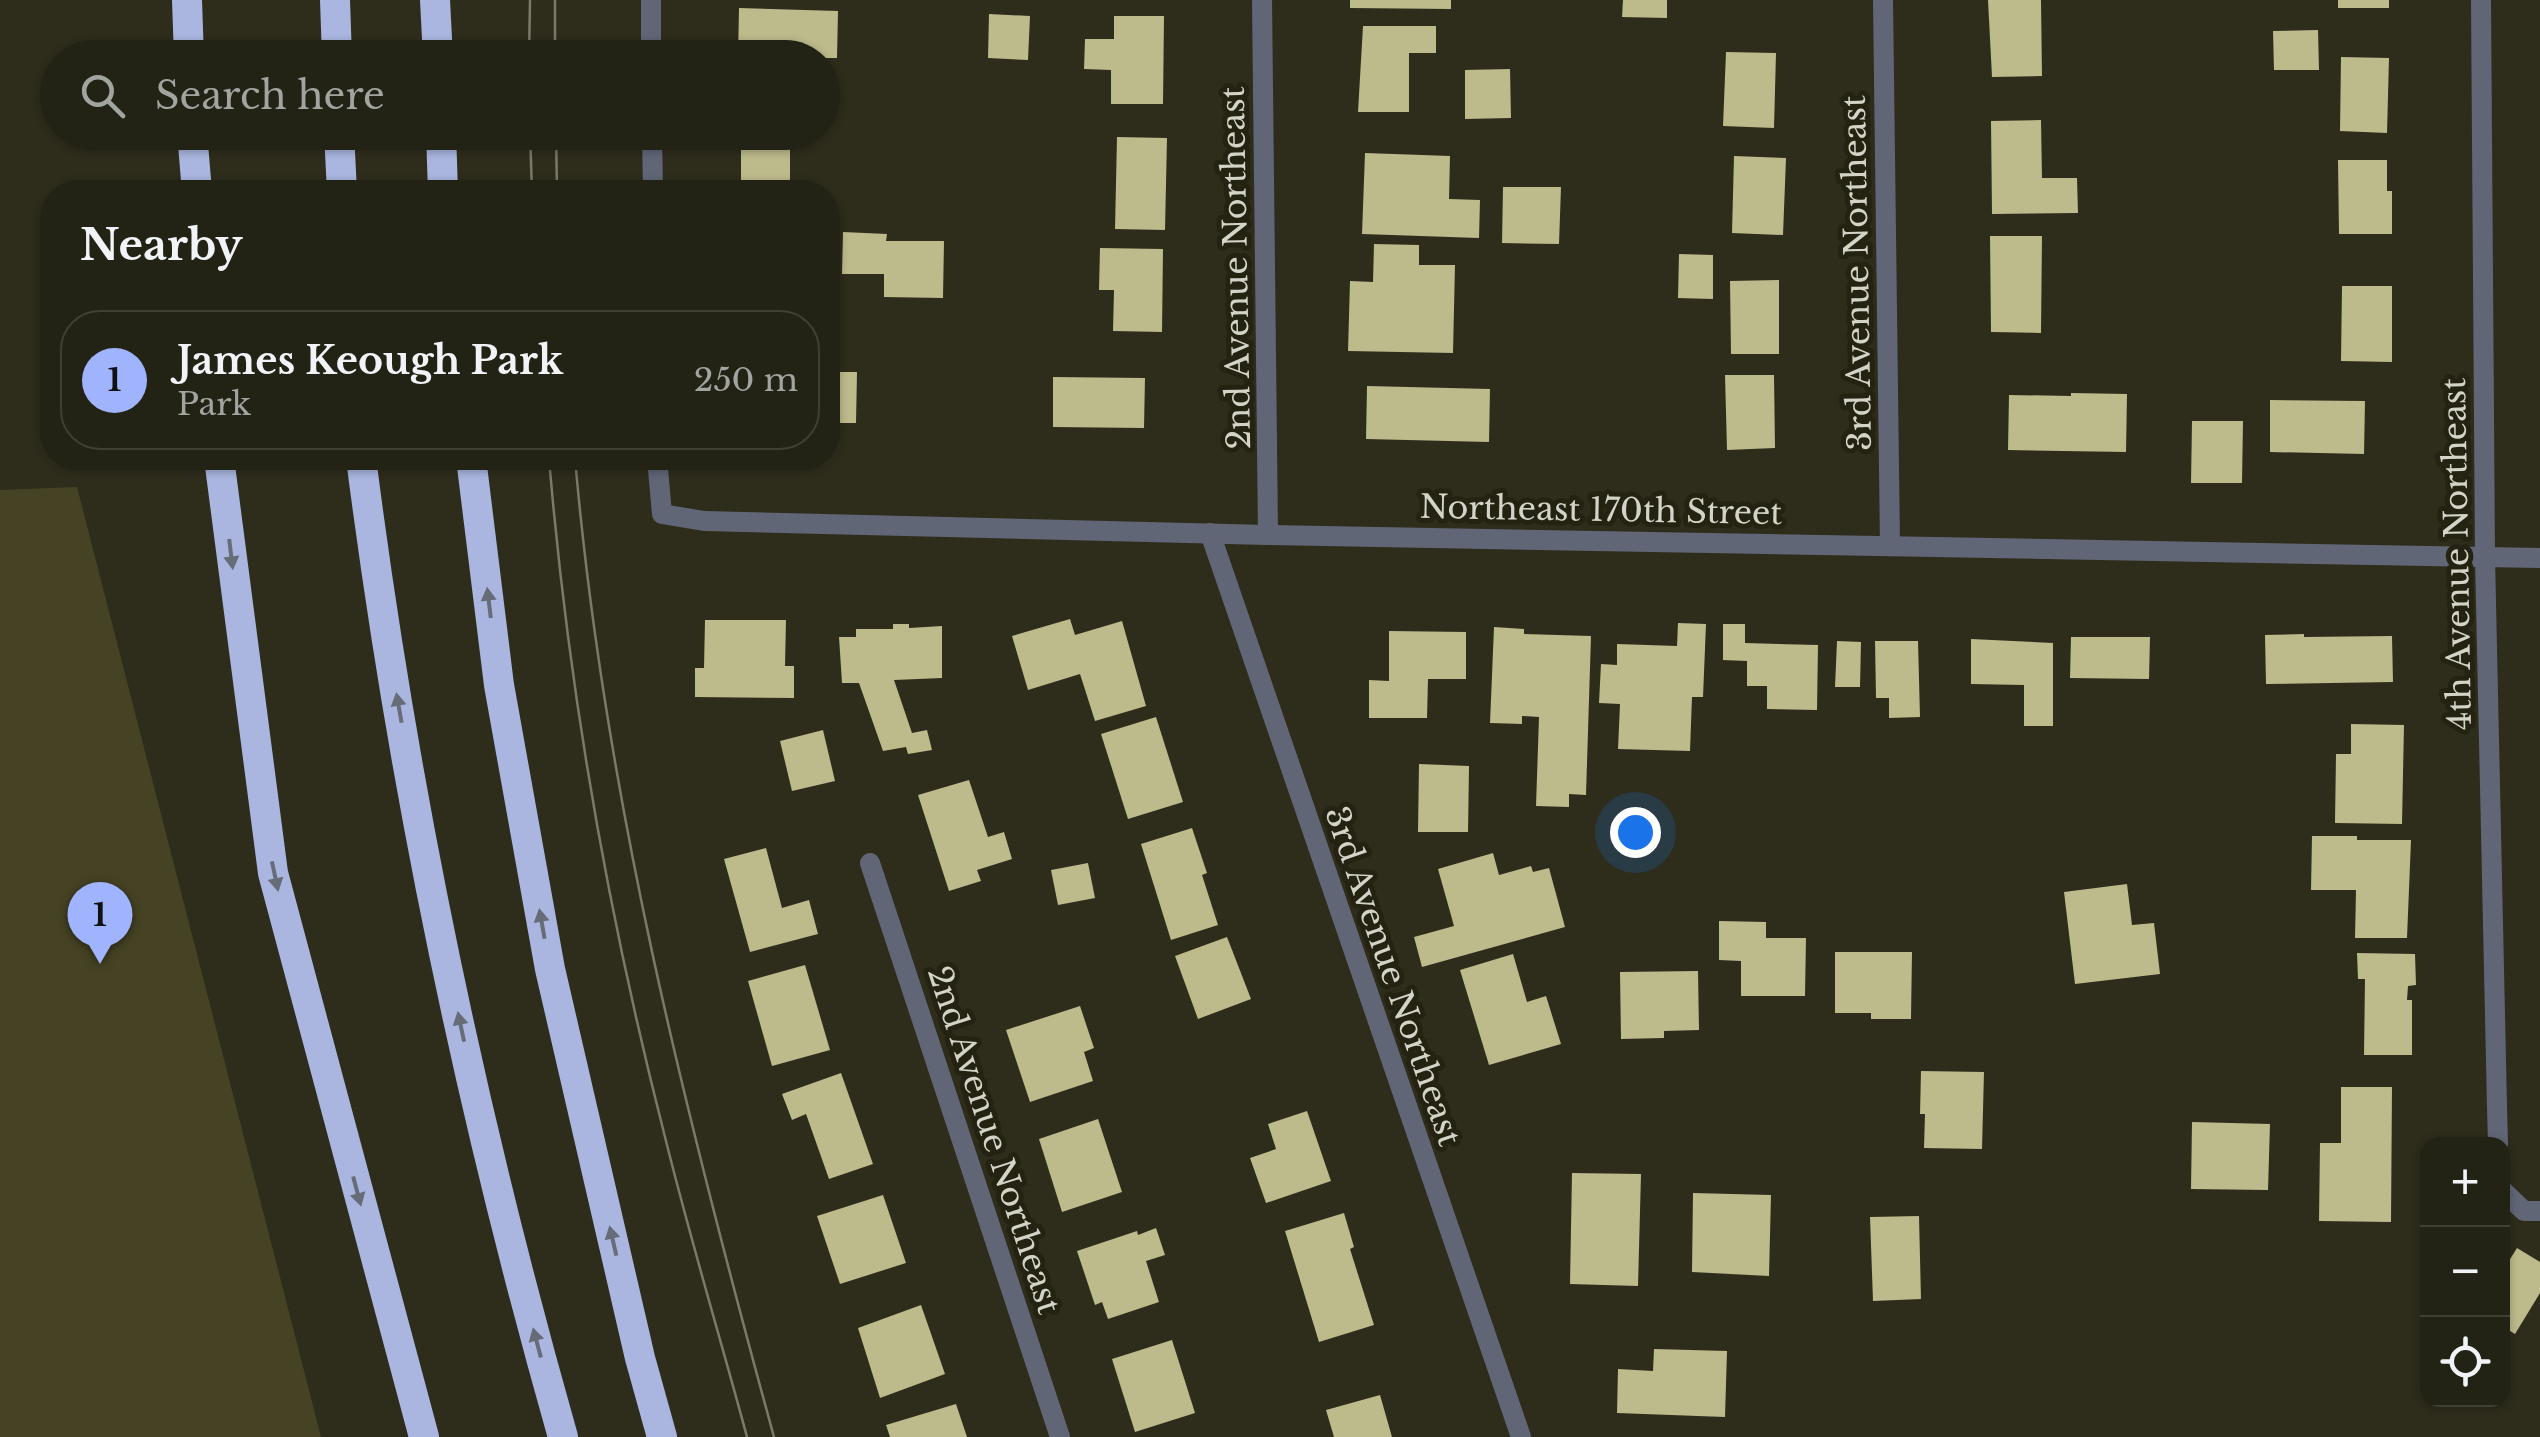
<!DOCTYPE html>
<meta charset="utf-8">
<style>
body{margin:0;font-family:"Libre Baskerville",serif;background:#2a2a1e;color:#f1f3f6}
.controls{position:absolute;right:30px;bottom:30px;display:grid;overflow:hidden;border-radius:20px;box-shadow:0 2px 8px #0004}
.controls button{width:90px;height:90px;display:grid;place-items:center;padding:0;border:0;border-bottom:2px solid #3f3f34;background:#222215;color:#f1f3f6;font:50px sans-serif}
.you{position:absolute;left:1635px;top:832px;width:35px;height:35px;margin:-25px;border:8px solid #fff;border-radius:50%;background:#1a73e8;box-shadow:0 0 0 15px #1a73e833}
.badge{display:grid;place-items:center;width:65px;height:65px;border-radius:50%;background:#a0b3fd;color:#111;font-size:32px;font-weight:700}
.pin{position:absolute;translate:-50% -82px;filter:drop-shadow(0 2px 5px #0008)}
.pin::after{content:'';position:absolute;top:52px;width:35px;height:30px;background:inherit;clip-path:polygon(0 0,100% 0,50% 100%)}
.list{margin:0;padding:0;list-style:none}
h2{display:flex;justify-content:space-between;align-items:center;height:130px;margin:0;padding:0 40px;font-size:42px}
h2 small{font-size:32px;font-weight:400;color:#a2a4a0}
.list li{display:grid;grid-template-columns:65px 1fr auto;gap:30px;align-items:center;box-sizing:border-box;height:140px;margin:0 20px 20px;padding:0 20px;border:2px solid #3f3f34;border-radius:40px}
.list b{display:block;font-size:38px;white-space:nowrap}
.list p{margin:0;font-size:32px;white-space:nowrap;color:#a2a4a0}
.list em{font-size:32px;font-style:normal;color:#a2a4a0}
.icon{flex:none;width:55px;height:55px;fill:none;stroke:currentColor;stroke-width:2;stroke-linecap:round;stroke-linejoin:round}
.map{position:relative;flex:none;width:2540px;height:1437px;overflow:hidden}
.search{position:absolute;background:#222215;box-shadow:0 2px 8px #0004;left:40px;top:40px;width:800px;height:110px;display:flex;align-items:center;gap:25px;box-sizing:border-box;padding:0 35px;border-radius:55px;color:#a2a4a0;font-size:38px}
.panel{position:absolute;background:#222215;box-shadow:0 2px 8px #0004;left:40px;top:180px;width:800px;height:290px;border-radius:40px}
.map>svg:first-child{display:block}
</style>
<div class="map">
<svg width="2540" height="1437" viewBox="0 0 2540 1437">
<rect width="100%" height="100%" fill="#2e2d1c"/>
<path fill="#464324" d="M77,487l244,950h-321v-947z"/>
<g fill="#bdba8c">
<path d="M1350,0h101v9l-101,-1z"/>
<path d="M1623,0h44v18l-45,-1z"/>
<path d="M1988,0h53l1,76 -50,1z"/>
<rect x="2338" y="0" width="51" height="8"/>
<path d="M739,8l99,3 -1,47h-99z"/>
<path d="M989,14l41,2 -2,44 -40,-2z"/>
<path d="M1114,16h50l-1,88h-52v-34l-27,-1 1,-30h29z"/>
<path d="M1363,26h73v27h-27v59h-51z"/>
<path d="M2318,30l1,40h-45l-1,-39z"/>
<path d="M1726,52l50,1 -2,75 -51,-2z"/>
<path d="M2341,57l48,1 -2,75 -47,-2z"/>
<path d="M1510,69l1,49 -46,1v-49z"/>
<path d="M2041,120l1,58h35l1,35 -86,1 -1,-93z"/>
<path d="M790,137v55h-49v-54z"/>
<path d="M1117,137l50,1 -2,92 -50,-1z"/>
<path d="M1365,153l85,3 -1,43 31,1 -1,38 -117,-4z"/>
<path d="M1734,156l52,2 -3,77 -51,-2z"/>
<path d="M2338,160h49v31h5v43h-53z"/>
<path d="M1503,187h58l-2,57 -57,-1z"/>
<path d="M843,232l44,2 -1,7h58l-1,57 -59,-1v-23h-42z"/>
<path d="M1990,236h52l-1,97 -50,-1z"/>
<path d="M1374,244l45,1v20h36l-2,88 -105,-2 2,-70 23,1z"/>
<path d="M1100,248l63,1 -1,83 -49,-1 1,-41h-15z"/>
<path d="M1679,254l34,1v44l-35,-1z"/>
<path d="M828,258h8l-1,61h-7z"/>
<path d="M1779,280v74h-48l-1,-73z"/>
<path d="M2342,286h50v76l-51,-1z"/>
<path d="M828,372h29l-1,51h-28z"/>
<path d="M1725,375h49l1,73 -48,2z"/>
<path d="M1053,377l92,1 -1,50 -91,-1z"/>
<path d="M1367,386l123,3 -1,53 -123,-3z"/>
<path d="M2071,393l56,1 -1,58 -118,-2 1,-55 62,1z"/>
<path d="M2270,400l95,1 -1,53 -94,-2z"/>
<path d="M2192,421h51l-1,62h-51z"/>
<path d="M1070,619l5,16 47,-14 24,85 -51,15 -15,-47 -52,16 -16,-54z"/>
<path d="M705,620h81l-1,46h9v32l-99,-1v-29h9z"/>
<path d="M1678,623l28,1 -3,73h-11l-2,54 -72,-2 2,-45 -21,-1 2,-39 16,1v-21l60,2z"/>
<path d="M893,624h16v4l33,-2v52l-48,2 18,53 15,-3 5,20 -24,4 -2,-7 -23,4 -24,-68h-17l-3,-46h17v-8h37z"/>
<path d="M1723,624h22v19l73,2 -1,65 -50,-1v-23h-20v-25l-24,-1z"/>
<path d="M1494,627l30,2v5l67,2 -5,159 -17,-1v13l-33,-1 3,-89 -17,-1v8l-32,-1z"/>
<path d="M1389,631l77,1v47h-38l-1,39h-58v-38l20,1z"/>
<path d="M2304,634v3l88,-1 1,46 -127,2 -1,-49z"/>
<path d="M2071,637h79l-1,42 -79,-1z"/>
<path d="M1971,639l82,4v83h-29v-41l-53,-1z"/>
<path d="M1837,641l24,1 -1,45h-25z"/>
<path d="M1875,641h43l2,76 -31,1v-20h-13z"/>
<path d="M1156,717l27,85 -55,17 -27,-85z"/>
<path d="M2351,724l53,1 -2,99 -67,-1 1,-69h15z"/>
<path d="M823,730l12,51 -43,10 -12,-50z"/>
<path d="M1419,764l50,2 -1,66h-50z"/>
<path d="M969,780l19,57 16,-5 8,27 -35,11 4,11 -32,10 -31,-96z"/>
<path d="M1192,828l15,45 -5,2 16,50 -47,15 -30,-96z"/>
<path d="M2312,836h45v4h54l-4,98h-52l1,-48h-45z"/>
<path d="M766,848l16,60 27,-8 9,34 -68,18 -26,-93z"/>
<path d="M1493,853l6,22 32,-9 2,6 16,-4 16,59 -143,40 -8,-30 40,-11 -16,-57z"/>
<path d="M1088,863l7,35 -37,7 -7,-35z"/>
<path d="M2127,884l5,41 22,-2 6,51 -85,10 -11,-92z"/>
<path d="M1719,921l47,1v16h40l-1,58h-64v-35l-22,-1z"/>
<path d="M1227,937l24,62 -53,20 -23,-63z"/>
<path d="M1835,952h77l-1,67h-40v-6h-36z"/>
<path d="M2357,953l58,1 1,31 -8,1 -1,14h5v55h-48l1,-76h-7z"/>
<path d="M1513,954l14,48 19,-6 15,48 -72,21 -29,-95z"/>
<path d="M805,965l25,85 -58,16 -24,-85z"/>
<path d="M1698,971l1,59 -35,1v7l-43,1 -1,-67z"/>
<path d="M1080,1006l14,42 -10,4 9,29 -63,21 -24,-72z"/>
<path d="M1921,1071l63,1 -2,77 -58,-1 1,-34h-5z"/>
<path d="M841,1073l32,91 -44,15 -23,-65 -14,6 -10,-26z"/>
<path d="M2341,1087h51l-1,135 -72,-1 1,-78h21z"/>
<path d="M1307,1111l24,70 -65,22 -16,-45 26,-9 -8,-25z"/>
<path d="M1098,1119l24,73 -60,20 -23,-73z"/>
<path d="M2192,1122l78,2 -2,66 -77,-1z"/>
<path d="M1572,1173l69,1 -3,112 -68,-2z"/>
<path d="M1693,1193l78,2 -2,81 -77,-4z"/>
<path d="M883,1195l23,68 -66,21 -23,-68z"/>
<path d="M1344,1213l10,34 -4,2 24,76 -55,17 -34,-111z"/>
<path d="M1919,1216l2,83 -48,2 -3,-84z"/>
<path d="M1156,1228l9,27 -19,6 13,41 -51,17 -6,-17 -7,3 -18,-54 60,-20 1,4z"/>
<path d="M2517,1248l23,14v31l-25,41 -13,-8v-54z"/>
<path d="M921,1305l24,69 -65,24 -22,-70z"/>
<path d="M1172,1340l23,73 -60,19 -23,-73z"/>
<path d="M1654,1349l73,2 -2,66 -108,-4 1,-44 35,2z"/>
<path d="M1380,1395l12,42h-58l-8,-27z"/>
<path d="M956,1404l11,33h-77l-4,-12z"/>
</g>
<g fill="none" stroke-linecap="round" stroke-linejoin="round">
<g stroke="#616677" stroke-width="20">
<path d="M2497,1107l1,37"/>
<path d="M2502,1190l22,21h16"/>
</g>
<g stroke="#616677" stroke-width="20">
<path d="M651,0v58"/>
<path d="M1262,0l6,535"/>
<path d="M1883,0l7,546"/>
<path d="M2481,0l4,557 12,550"/>
<path d="M652,132l1,60"/>
<path d="M657,458l5,56 42,7 564,14 1272,23"/>
<path d="M1210,533l311,904"/>
<path d="M870,863l190,574"/>
</g>
<g stroke="#aab6e0" stroke-width="30">
<path d="M187,0l2,58"/>
<path d="M335,0l2,58"/>
<path d="M435,0l3,58"/>
<path d="M192,132l5,60"/>
<path d="M339,132l3,60"/>
<path d="M441,132l2,60"/>
<path d="M219,458l54,415 151,564"/>
<path d="M361,458c42,330 111,659 202,979"/>
<path d="M471,458l28,227 51,284 90,389 22,79"/>
</g>
<g stroke="#7a796b" stroke-width="2.5">
<path d="M529,58l1,-58"/>
<path d="M555,58v-58"/>
<path d="M530,132l2,60"/>
<path d="M556,132l1,60"/>
<path d="M549,458c19,228 59,457 116,679 25,101 55,200 82,300"/>
<path d="M575,458c29,335 110,655 199,979"/>
</g>
</g>
<defs><path id="oneway-solid" d="M-6-.8H1V-3.2L6.5 0L1 3.2V.8H-6Z" transform="scale(2.5)"/></defs>
<g fill="#676c79">
<use href="#oneway-solid" transform="translate(231 554) rotate(83)"/>
<use href="#oneway-solid" transform="translate(489 603) rotate(-97)"/>
<use href="#oneway-solid" transform="translate(399 708) rotate(-100)"/>
<use href="#oneway-solid" transform="translate(275 876) rotate(78)"/>
<use href="#oneway-solid" transform="translate(542 924) rotate(-100)"/>
<use href="#oneway-solid" transform="translate(461 1027) rotate(-102)"/>
<use href="#oneway-solid" transform="translate(357 1191) rotate(75)"/>
<use href="#oneway-solid" transform="translate(613 1241) rotate(-103)"/>
<use href="#oneway-solid" transform="translate(537 1343) rotate(-105)"/>
</g>
<g text-anchor="middle" stroke-width="10" stroke-linejoin="round" paint-order="stroke">
<g font-size="32" fill="#d3d3c8" stroke="#242312">
<text transform="translate(1236 268) rotate(-91)" y="11">2nd Avenue Northeast</text>
<text transform="translate(1857 273) rotate(-91)" y="11">3rd Avenue Northeast</text>
<text transform="translate(1601 510) rotate(1)" y="11">Northeast 170th Street</text>
<text transform="translate(2457 554) rotate(-91)" y="11">4th Avenue Northeast</text>
<text transform="translate(1393 976) rotate(71)" y="11">3rd Avenue Northeast</text>
<text transform="translate(994 1140) rotate(72)" y="11">2nd Avenue Northeast</text>
</g>
</g>
</svg>
<div class="controls">
<button>+</button>
<button>−</button>
<button><svg class="icon" aria-label="locate" viewBox="0 0 24 24"><circle cx="12" cy="12" r="6"/><path d="M12 2v4M12 18v4M2 12h4M18 12h4"/></svg></button>
</div>
<div class="you"></div>
<div class="pin badge" style="left:100px;top:964px">1</div>
<div class="search"><svg class="icon" aria-label="search" viewBox="0 0 24 24"><circle cx="10" cy="10" r="6"/><path d="M15 15l6 6"/></svg>Search here</div>
<section class="panel">
<h2>Nearby<small></small></h2>
<ul class="list">
<li><span class="badge">1</span><div><b>James Keough Park</b><p>Park</p></div><em>250 m</em></li>
</ul>
</section>
</div>
